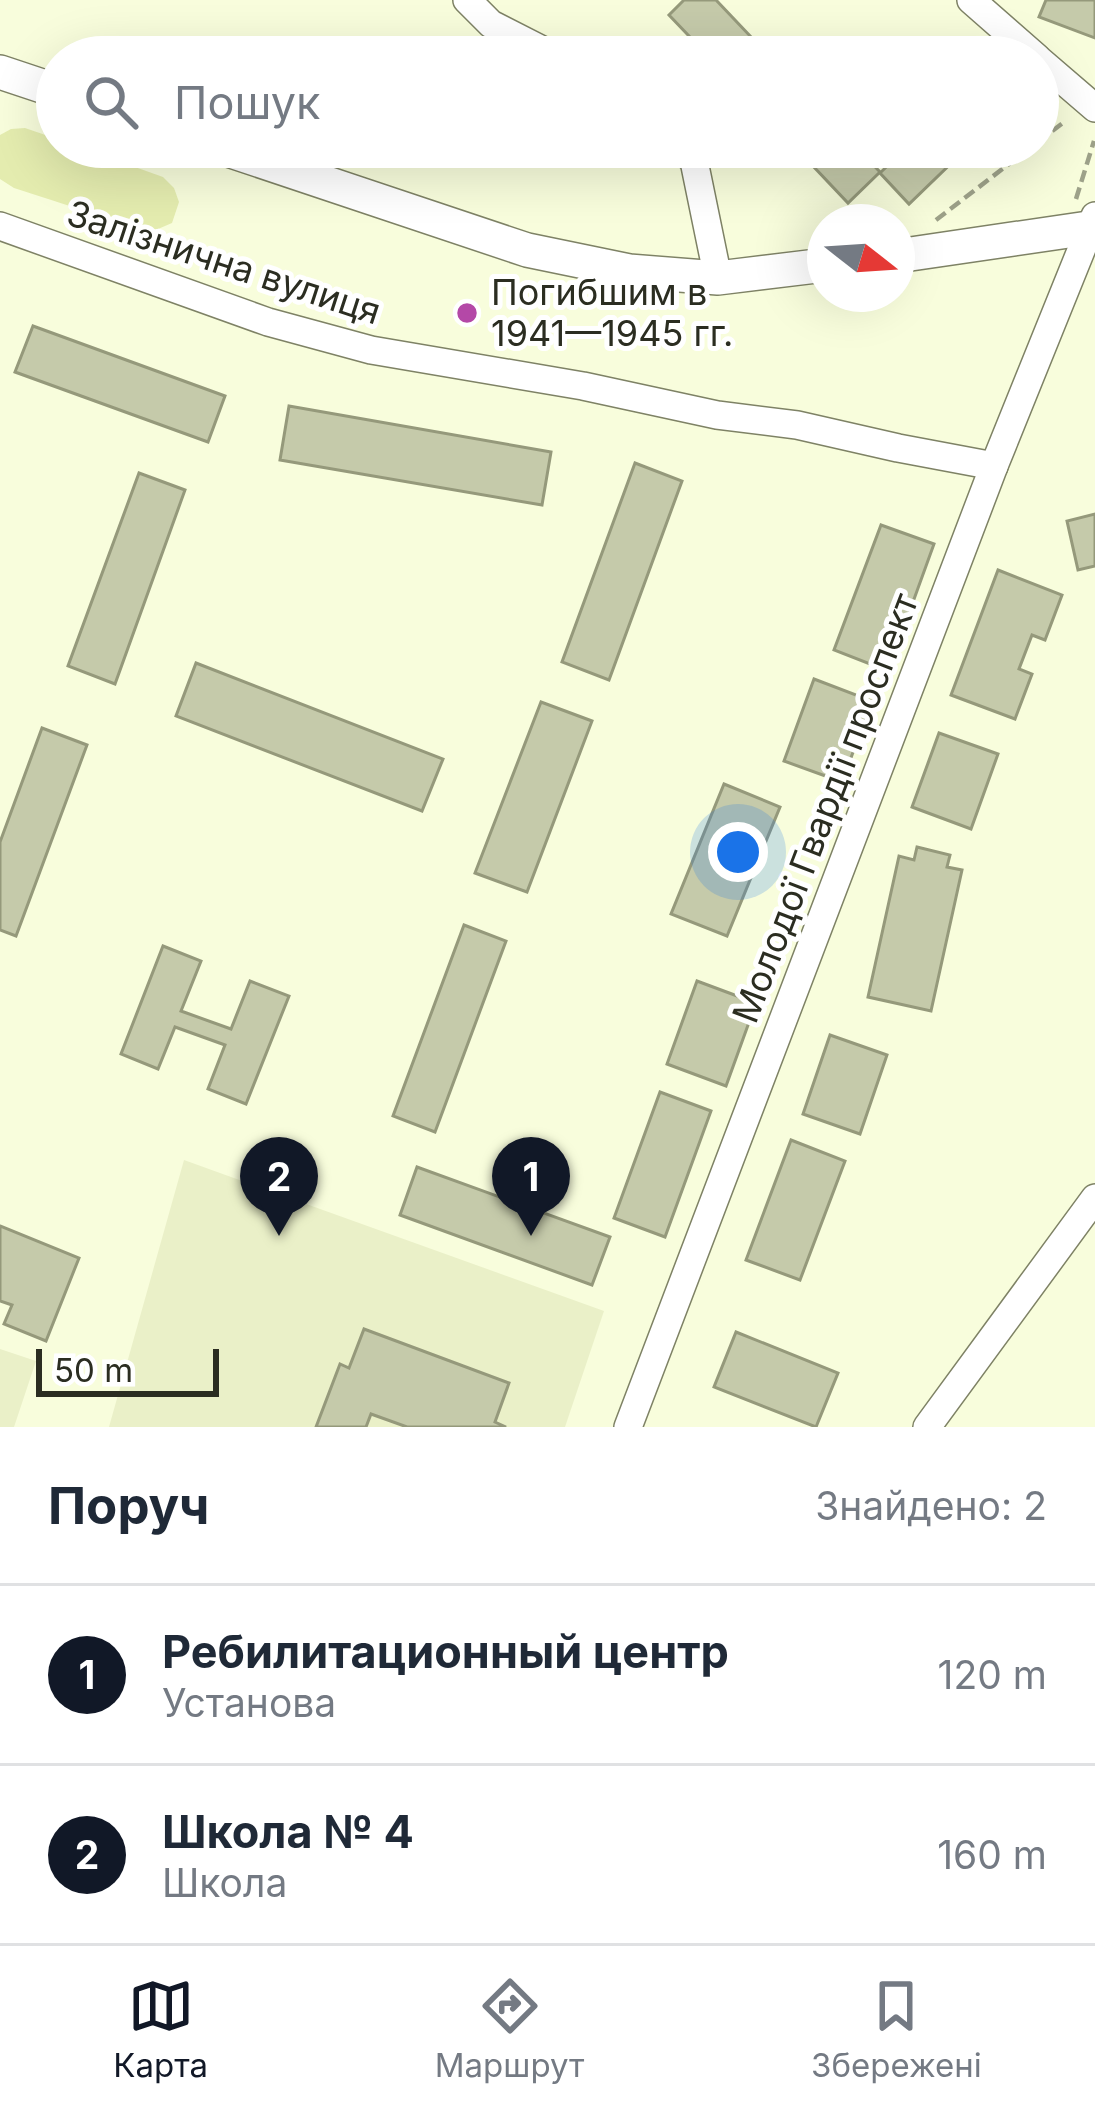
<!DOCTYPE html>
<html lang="uk">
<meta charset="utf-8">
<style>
body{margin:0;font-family:Inter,sans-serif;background:#f2f2f3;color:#1f2937}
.compass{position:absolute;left:807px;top:204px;width:108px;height:108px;border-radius:50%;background:#fff;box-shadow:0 12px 48px #0002;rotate:107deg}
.scale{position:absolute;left:36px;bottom:30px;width:183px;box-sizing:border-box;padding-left:12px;border:6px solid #2b2d21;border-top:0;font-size:33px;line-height:42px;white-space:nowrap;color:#2b2d21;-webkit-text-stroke:9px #fff;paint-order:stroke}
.you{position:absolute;left:738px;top:852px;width:42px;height:42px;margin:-30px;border:9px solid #fff;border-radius:50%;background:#1a73e8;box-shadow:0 0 0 18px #1a73e833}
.badge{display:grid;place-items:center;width:78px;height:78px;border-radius:50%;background:#111827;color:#fff;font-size:39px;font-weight:700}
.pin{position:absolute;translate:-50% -99px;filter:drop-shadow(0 3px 6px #0008)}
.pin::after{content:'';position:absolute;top:63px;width:42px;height:36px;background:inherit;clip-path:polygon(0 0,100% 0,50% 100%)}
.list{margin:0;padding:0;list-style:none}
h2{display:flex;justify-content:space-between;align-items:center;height:156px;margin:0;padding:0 48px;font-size:51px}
h2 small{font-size:39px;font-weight:400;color:#747a83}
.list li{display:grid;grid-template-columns:78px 1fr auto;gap:36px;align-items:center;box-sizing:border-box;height:180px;padding:0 48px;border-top:3px solid #e0e1e3}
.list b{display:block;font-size:45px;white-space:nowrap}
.list p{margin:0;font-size:39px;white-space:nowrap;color:#747a83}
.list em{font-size:39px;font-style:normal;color:#747a83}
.icon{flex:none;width:66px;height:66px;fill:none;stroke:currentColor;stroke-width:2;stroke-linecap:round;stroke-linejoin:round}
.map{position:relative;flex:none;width:1095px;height:1427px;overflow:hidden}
.search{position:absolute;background:#fff;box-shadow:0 12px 48px #0002;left:36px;right:36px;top:36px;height:132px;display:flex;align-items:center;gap:30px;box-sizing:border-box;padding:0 42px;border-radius:66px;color:#747a83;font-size:45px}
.sheet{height:516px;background:#fff}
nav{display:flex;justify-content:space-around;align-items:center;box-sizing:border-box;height:168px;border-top:3px solid #e0e1e3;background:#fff;font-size:33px;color:#747a83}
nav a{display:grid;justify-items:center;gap:6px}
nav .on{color:#111827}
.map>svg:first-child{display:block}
</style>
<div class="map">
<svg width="1095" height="1427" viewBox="0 0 1095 1427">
<rect width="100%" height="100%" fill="#f8fddc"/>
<g fill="#eaf0c8">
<path d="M184,1160l420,151 -39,116h-456z"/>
<path d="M0,1349l36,12 -22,66h-14z"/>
</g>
<path fill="#e4ecaf" d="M25,128l32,11v8h22l84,30 11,11 5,14 -7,21 -14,6h-17l-127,-41 -14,-9v-44l11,-6z"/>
<g fill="#c5caaa" stroke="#95997b" stroke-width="3">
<path d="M684,0h32l54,57h-61l-40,-42z"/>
<path d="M1046,0h49v38l-56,-21z"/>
<path d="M795,147h61l24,25 -32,31z"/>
<path d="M907,147h61l-59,57 -29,-31z"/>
<path d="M33,326l192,70 -17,46 -193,-70z"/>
<path d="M289,406l262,46 -9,53 -262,-45z"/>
<path d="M635,463l47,18 -73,199 -47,-18z"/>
<path d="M139,473l46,17 -70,194 -47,-18z"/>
<path d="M1095,514v52l-17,4 -11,-49z"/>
<path d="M881,525l53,19 -46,127 -54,-21z"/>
<path d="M998,570l64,25 -17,45 -13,-5 -13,34 13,5 -17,45 -64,-24z"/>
<path d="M196,663l247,96 -21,52 -246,-95z"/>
<path d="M814,679l58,22 -30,81 -58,-21z"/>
<path d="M541,702l51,19 -65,171 -52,-19z"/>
<path d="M42,728l45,17 -71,191 -16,-6v-88z"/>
<path d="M939,733l59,21 -27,75 -59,-22z"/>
<path d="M724,784l56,23 -53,129 -56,-22z"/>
<path d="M917,847l33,8 -3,12 15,3 -31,141 -63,-14 31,-141 15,4z"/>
<path d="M464,925l42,16 -71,191 -42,-16z"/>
<path d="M163,946l38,15 -20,50 50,18 19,-48 39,15 -43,108 -38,-15 17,-44 -50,-18 -17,42 -37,-15z"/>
<path d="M697,981l59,22 -30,83 -59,-22z"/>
<path d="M830,1035l57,20 -27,79 -57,-20z"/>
<path d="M660,1092l51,19 -46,126 -51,-19z"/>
<path d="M791,1140l54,21 -45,119 -54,-20z"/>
<path d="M417,1167l193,70 -18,48 -192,-70z"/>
<path d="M0,1226l79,32 -33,83 -42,-17 8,-19 -12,-4z"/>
<path d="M364,1329l145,54 -14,39 11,5h-99l-36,-13 -5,13h-50l24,-63 9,4z"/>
<path d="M736,1332l102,41 -22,54 -102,-40z"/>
</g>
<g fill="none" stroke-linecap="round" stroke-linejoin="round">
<g stroke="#7e8265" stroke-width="30">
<g id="minor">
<path d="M467,0l24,24 65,33"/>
<path d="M971,0l65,57"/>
<path d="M1038,59l57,49"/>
<path d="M679,147l15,14 24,117"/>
<path d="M0,226l268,96 103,28 212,36 134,29 80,10 101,23 96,18"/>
<path d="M628,1427l366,-961 101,-250"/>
<path d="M927,1427l168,-229"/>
</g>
</g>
<g stroke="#7e8265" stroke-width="36">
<g id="tertiary">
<path d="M0,72l57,19"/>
<path d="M219,147l308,103 102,21 89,7 107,-13"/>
<path d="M897,256l198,-29"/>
</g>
</g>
<g stroke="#9da189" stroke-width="4.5" stroke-dasharray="12 6" stroke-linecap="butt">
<path d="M1038,142l26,-20"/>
<path d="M1076,199l18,-58"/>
<path d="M936,220l95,-73"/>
</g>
<use href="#minor" stroke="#fff" stroke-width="27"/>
<use href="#tertiary" stroke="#fff" stroke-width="33"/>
</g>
<circle fill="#b448a7" stroke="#fff" stroke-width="4.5" cx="467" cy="313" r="12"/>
<g text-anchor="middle" stroke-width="10" stroke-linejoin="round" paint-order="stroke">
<g font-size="36" fill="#2b2d21" stroke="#fff">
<text transform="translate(224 262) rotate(18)" y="13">Залізнична вулиця</text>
<text transform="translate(825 808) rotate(-69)" y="13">Молодої Гвардії проспект</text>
</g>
<g font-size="36" fill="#2b2d21" stroke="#fff" text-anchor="start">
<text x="491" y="305">Погибшим в<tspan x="491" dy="41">1941—1945 гг.</tspan></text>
</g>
</g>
</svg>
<svg class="compass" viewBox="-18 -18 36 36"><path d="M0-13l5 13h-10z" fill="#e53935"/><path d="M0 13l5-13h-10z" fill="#747a83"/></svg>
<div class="scale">50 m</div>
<div class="you"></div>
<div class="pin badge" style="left:531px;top:1236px">1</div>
<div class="pin badge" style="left:279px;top:1236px">2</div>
<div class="search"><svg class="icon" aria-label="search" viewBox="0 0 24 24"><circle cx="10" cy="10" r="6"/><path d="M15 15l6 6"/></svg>Пошук</div>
</div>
<section class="sheet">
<h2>Поруч<small>Знайдено: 2</small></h2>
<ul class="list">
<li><span class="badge">1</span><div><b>Ребилитационный центр</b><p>Установа</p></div><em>120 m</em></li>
<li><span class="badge">2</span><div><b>Школа № 4</b><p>Школа</p></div><em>160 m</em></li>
</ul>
</section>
<nav>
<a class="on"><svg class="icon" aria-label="map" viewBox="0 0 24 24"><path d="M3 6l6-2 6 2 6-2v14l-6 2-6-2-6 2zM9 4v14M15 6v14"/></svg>Карта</a>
<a><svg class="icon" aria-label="directions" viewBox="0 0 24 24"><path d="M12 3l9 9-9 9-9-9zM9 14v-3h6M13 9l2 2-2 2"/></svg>Маршрут</a>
<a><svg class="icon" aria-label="saved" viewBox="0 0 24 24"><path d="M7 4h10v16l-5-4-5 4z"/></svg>Збережені</a>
</nav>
